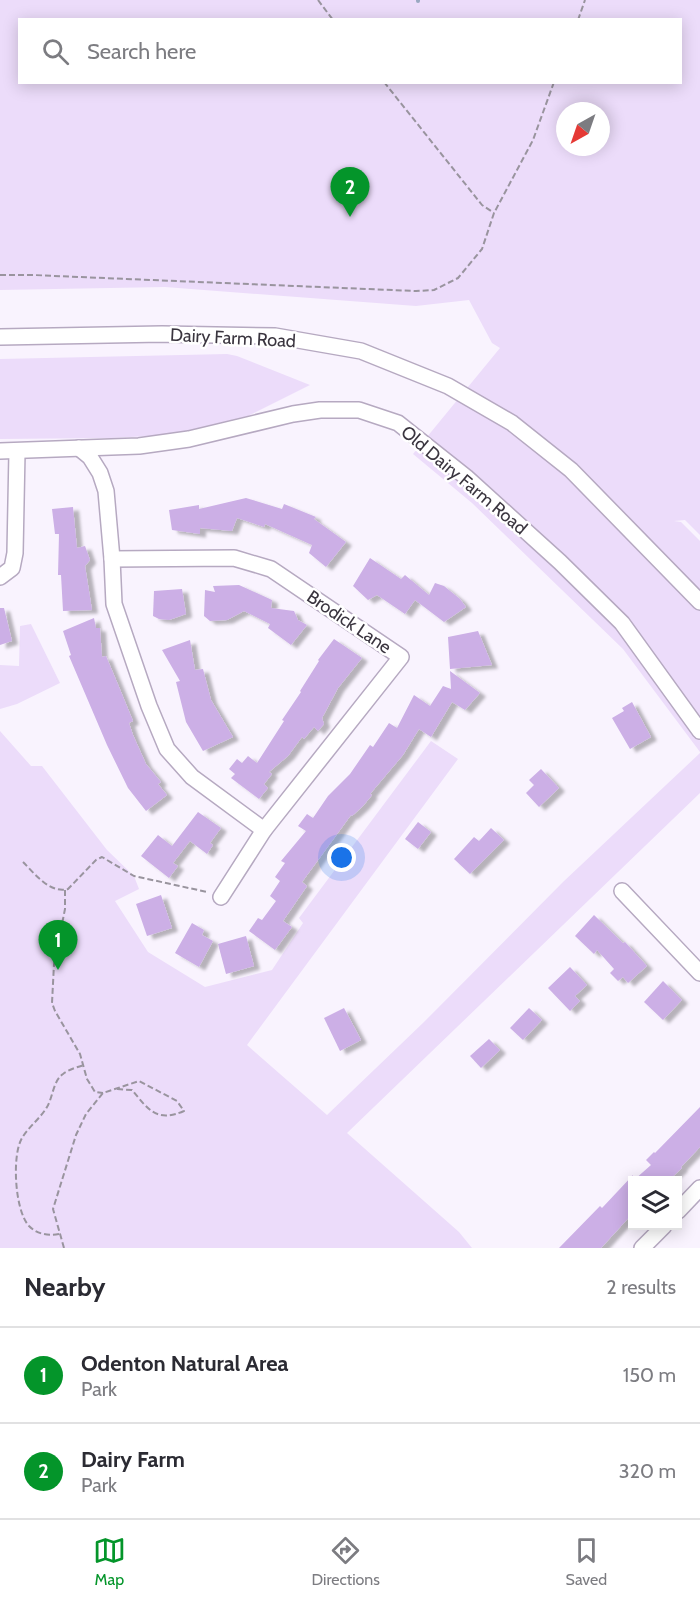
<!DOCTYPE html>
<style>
body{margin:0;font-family:Cabin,sans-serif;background:#f7f7f7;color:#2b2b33}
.controls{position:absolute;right:18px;bottom:18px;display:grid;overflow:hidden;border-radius:0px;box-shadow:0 3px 15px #0003}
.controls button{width:54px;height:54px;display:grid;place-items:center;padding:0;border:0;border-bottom:2px solid #e1e1e2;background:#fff;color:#2b2b33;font:30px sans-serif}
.compass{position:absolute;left:556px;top:102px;width:54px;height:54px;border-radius:50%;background:#fff;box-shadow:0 3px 15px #0003;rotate:220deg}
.you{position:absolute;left:342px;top:858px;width:21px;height:21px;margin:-15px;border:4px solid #fff;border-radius:50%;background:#1a73e8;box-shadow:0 0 0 9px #1a73e833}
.badge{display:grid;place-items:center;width:39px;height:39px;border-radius:50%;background:#04952a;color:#fff;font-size:20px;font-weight:700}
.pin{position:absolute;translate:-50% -50px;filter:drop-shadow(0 2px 3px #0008)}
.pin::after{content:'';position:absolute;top:32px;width:21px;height:18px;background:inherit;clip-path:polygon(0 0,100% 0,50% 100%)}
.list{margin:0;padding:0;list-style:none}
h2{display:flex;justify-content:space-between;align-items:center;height:78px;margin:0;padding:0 24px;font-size:26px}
h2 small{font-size:20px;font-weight:400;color:#7c7c81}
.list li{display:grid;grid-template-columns:39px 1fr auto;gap:18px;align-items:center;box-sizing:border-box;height:96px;padding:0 24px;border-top:2px solid #e1e1e2}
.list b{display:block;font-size:22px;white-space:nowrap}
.list p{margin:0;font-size:20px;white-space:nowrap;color:#7c7c81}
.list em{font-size:20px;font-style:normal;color:#7c7c81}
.icon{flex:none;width:33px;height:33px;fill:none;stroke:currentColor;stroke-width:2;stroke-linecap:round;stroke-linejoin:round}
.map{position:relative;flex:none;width:700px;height:1248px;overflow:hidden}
.search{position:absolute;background:#fff;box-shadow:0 3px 15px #0003;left:18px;right:18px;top:18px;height:66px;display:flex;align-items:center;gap:15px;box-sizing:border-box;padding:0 21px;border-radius:0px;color:#7c7c81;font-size:22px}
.sheet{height:270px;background:#fff}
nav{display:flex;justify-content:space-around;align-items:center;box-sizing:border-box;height:84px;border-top:2px solid #e1e1e2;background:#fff;font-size:16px;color:#7c7c81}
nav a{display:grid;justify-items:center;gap:3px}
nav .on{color:#04952a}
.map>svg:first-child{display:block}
</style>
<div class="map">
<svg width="700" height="1248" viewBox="0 0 700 1248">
<defs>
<filter id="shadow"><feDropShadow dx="6" dy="3.5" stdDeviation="1.5" flood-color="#0004"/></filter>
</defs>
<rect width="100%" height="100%" fill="#f9f3fe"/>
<g fill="#ecdcfa" fill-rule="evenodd">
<path d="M0,0h700v535l-15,-15 -11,1 7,1 19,19v211l-77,-103 -151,-146 -59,-49 87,-106 -8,-5 -23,-43 -53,6 -251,-19 -165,3zM20,20h660v62h-660zM565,111h36v36h-36z"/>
<path d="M227,354l10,2 73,29 -62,31 -79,19 -58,3 -111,1v-80z"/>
<path d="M31,624l29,59 -43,21 -17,5v-44l19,1 1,-40z"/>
<path d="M0,731l31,35h11l65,84 27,26 5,13 -24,12 33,51 57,35 67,-17 31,-47 -4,-5 132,-177 27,18 -211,286 80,70 97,-93 139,-140 137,-129v40l-353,340 112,99 13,16h-472z"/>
</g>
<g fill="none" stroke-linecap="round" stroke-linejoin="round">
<path stroke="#9aa8c1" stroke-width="4" d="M418,1v-1"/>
</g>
<g fill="#ccafe6" filter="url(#shadow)">
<path d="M246,498l36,11 2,-5 32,13 -2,2 32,23 -20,25 -17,-14 3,-8 -47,-21 -1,3 -27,-9 -5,13 -32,-3v6l-28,-4 -3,-20 30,-5v4z"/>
<path d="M73,507l4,41 8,-2 5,14 -5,6 7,44 -29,1 -2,-36h-3l1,-41h-4l-3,-25z"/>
<path d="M370,558l31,21 4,-4 24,20 6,-12 9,3 16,13 6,8 -22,15 -29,-22 -10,14 -28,-19 -9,5 -15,-14z"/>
<path d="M239,585l33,15 -1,8 23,3 4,9 9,5 -16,20 -23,-17 2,-4 -26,-13 -17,9 -17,1 -6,-5 1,-26 10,2 -2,-6z"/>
<path d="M182,589l4,25 -17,6 -10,-1 -6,-3 1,-25z"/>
<path d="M0,608h4l8,33 -12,4z"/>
<path d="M94,618l2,10h4l2,29 4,-1 13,31 14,34 -4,2 4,12 13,29 15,18 -3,2 9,11 -21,16 -18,-23 -21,-43 -38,-89 2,-1 -8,-24z"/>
<path d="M478,631l14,34 -42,4 -2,-32z"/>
<path d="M334,639l28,19 -24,30 -16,30 2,6 -6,7 -4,-4 -10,12 -2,-2 -14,19 -19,16 3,2 -8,10 4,4 -9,11 -28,-21 4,-4 -6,-5 8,-10 5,4 6,-7 9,7 27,-42 -2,-1 19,-28 -1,-1 19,-30 -1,-1z"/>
<path d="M190,640l5,30 8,-1 8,31 22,37 -30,14 -17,-29 -10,-40 4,-1 -18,-31z"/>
<path d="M450,671l30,22 -15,17 -13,-8 -21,35 -12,-8 -16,26 -33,39 2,1 -9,11 -11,10 -1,-1 -49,67 5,4 -24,35 9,6 -17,23 -26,-19 9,-13 4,2 14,-19 -6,-5 10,-15 -5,-4 10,-14 -4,-2 25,-30 -8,-5 9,-12 6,4 15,-22 22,-22 20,-29 3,2 16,-24 8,5 17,-33 16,11 13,-20 8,3z"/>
<path d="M632,702l19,35 -21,12 -18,-31 12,-7 -2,-3z"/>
<path d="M541,769l18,19 -20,19 -13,-14 8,-8 -5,-5z"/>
<path d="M198,812l23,16 -11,15 3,2 -6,9 -17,-13 -17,22 5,3 -9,12 -28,-22 17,-21 14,11z"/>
<path d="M418,822l13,10 -13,17 -13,-10z"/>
<path d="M491,828l13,12 -34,34 -16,-15 20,-22 5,4z"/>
<path d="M161,895l11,33 -25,8 -11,-32z"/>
<path d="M594,915l29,28 2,-1 22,24 -19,17 -5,-6 -5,4 -8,-8 4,-4 -17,-19 -3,4 -19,-18z"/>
<path d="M192,923l12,7 -2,5 11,6 -14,26 -24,-14z"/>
<path d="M246,936l8,30 -28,8 -8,-30z"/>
<path d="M570,967l17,18 -12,11 5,5 -10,10 -22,-23z"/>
<path d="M663,981l19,19 -19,20 -19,-18z"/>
<path d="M344,1008l17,32 -21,11 -16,-33z"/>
<path d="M529,1008l13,12 -19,20 -13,-12z"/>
<path d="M489,1039l11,11 -19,18 -11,-12z"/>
<path d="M700,1107v40l-19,20 1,1 -13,12h-35l17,-15 -5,-5 8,-8 1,1z"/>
<path d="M633,1175v38l-32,35h-42l41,-42 2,2z"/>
</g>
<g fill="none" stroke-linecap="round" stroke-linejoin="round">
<g stroke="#b6a9c1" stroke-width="18">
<g id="minor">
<path d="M0,337l162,-3 113,2 86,15 87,35 64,37 59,47 129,132"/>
<path d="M79,448l11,9 10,16 6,18 6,68 2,45 35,102 18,43 25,28 72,53"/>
<path d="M0,451l139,-5 50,-7 104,-25 27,-4h39l39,13 68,54 94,85 62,61 78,108"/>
<path d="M112,559l122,-1 37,11 130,88 -137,173 -43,67"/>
<path d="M0,577l12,-9 3,-15 2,-101"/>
<path d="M622,891l78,82"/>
<path d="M678,1211l22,-23"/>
<path d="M642,1248l22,-22"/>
</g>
</g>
<g stroke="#99949e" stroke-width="2" stroke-dasharray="6 3" stroke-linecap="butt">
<path d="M318,0l15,20"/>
<path d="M578,20l7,-20"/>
<path d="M384,82l98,123 12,8"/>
<path d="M0,275h33l383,16 18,-1 24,-12 24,-29 12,-36 39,-73 21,-58"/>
<path d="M23,862c12,12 27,32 45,27l28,-29 6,-3 32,19 73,16"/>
<path d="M65,890v19l-11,55 -2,39 3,8 25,43 7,25 8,13 8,1"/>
<path d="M59,1234c-12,2 -22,0 -30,-8 -14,-15 -17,-68 -8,-86 6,-12 19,-21 26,-33 6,-10 6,-26 16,-33 5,-4 14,-7 21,-9"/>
<path d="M64,1248l-11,-39 23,-74 10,-21 17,-21 36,-12 38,20 7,10c-28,12 -36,-2 -52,-21l-17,-1"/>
</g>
<use href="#minor" stroke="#fff" stroke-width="15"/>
</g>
<g text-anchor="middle" stroke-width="5" stroke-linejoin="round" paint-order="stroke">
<g font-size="18" fill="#3a353f" stroke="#fff">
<text transform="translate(233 338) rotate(3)" y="6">Dairy Farm Road</text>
<text transform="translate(464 480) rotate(40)" y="6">Old Dairy Farm Road</text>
<text transform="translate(349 622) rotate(34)" y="6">Brodick Lane</text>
</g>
</g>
</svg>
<div class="controls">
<button><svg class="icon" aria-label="layers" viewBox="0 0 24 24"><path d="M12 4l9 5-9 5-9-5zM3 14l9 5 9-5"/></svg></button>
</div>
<svg class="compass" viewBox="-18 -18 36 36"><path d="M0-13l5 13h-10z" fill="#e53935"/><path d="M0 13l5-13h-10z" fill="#7c7c81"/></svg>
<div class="you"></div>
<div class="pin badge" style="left:58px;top:970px">1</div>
<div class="pin badge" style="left:350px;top:217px">2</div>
<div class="search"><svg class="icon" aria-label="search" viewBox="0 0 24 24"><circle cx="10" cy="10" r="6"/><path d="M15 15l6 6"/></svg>Search here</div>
</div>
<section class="sheet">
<h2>Nearby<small>2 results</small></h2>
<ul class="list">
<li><span class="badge">1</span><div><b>Odenton Natural Area</b><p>Park</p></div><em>150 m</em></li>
<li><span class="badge">2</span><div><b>Dairy Farm</b><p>Park</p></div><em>320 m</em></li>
</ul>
</section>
<nav>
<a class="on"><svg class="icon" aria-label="map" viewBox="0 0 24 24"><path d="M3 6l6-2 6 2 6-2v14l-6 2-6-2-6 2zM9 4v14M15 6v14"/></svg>Map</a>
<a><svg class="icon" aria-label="directions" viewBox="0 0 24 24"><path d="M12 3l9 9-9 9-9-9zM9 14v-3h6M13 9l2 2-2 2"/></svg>Directions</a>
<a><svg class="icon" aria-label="saved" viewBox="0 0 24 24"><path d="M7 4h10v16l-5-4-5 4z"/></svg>Saved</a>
</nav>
